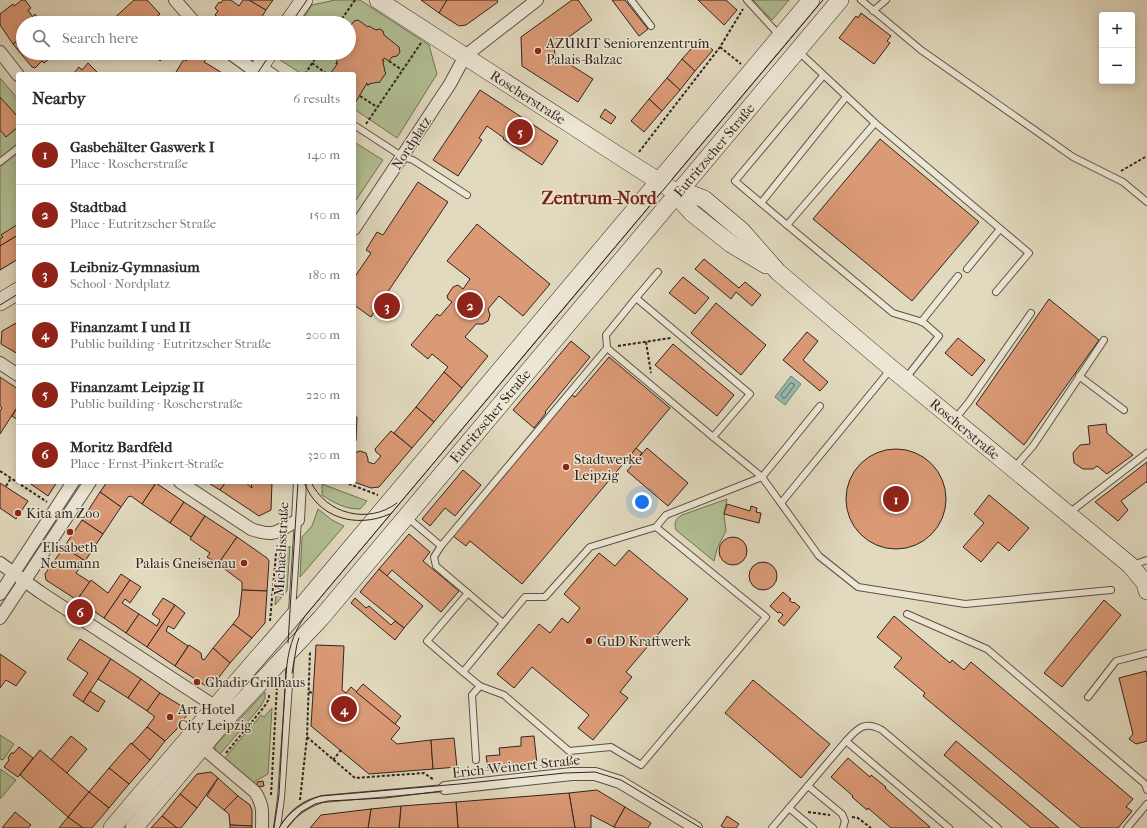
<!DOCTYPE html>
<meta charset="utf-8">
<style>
body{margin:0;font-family:"IM FELL French Canon",serif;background:#f7f7f7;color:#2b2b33}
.controls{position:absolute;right:12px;top:12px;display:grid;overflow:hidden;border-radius:4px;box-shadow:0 2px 10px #0003}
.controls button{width:36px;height:36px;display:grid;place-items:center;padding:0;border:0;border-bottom:1px solid #e1e1e2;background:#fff;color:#2b2b33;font:20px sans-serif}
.you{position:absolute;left:642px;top:502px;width:14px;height:14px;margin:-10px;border:3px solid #fff;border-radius:50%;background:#1a73e8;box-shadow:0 0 0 6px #1a73e833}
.badge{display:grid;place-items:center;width:26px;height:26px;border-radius:50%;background:#8f2418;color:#fff;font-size:13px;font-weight:700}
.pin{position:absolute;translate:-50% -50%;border:2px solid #fff;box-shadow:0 1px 4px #0006}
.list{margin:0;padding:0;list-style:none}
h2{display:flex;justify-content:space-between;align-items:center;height:52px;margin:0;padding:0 16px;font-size:17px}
h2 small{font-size:13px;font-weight:400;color:#7c7c81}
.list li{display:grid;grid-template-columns:26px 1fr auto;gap:12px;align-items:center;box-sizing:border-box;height:60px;padding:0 16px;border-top:1px solid #e1e1e2}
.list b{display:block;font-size:15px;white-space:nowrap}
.list p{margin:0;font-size:13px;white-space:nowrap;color:#7c7c81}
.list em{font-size:13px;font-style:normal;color:#7c7c81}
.icon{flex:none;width:22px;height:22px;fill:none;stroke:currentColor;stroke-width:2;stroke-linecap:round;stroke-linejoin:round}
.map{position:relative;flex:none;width:1147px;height:828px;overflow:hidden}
.search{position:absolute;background:#fff;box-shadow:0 2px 10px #0003;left:16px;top:16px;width:340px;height:44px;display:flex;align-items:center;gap:10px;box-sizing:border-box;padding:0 14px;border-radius:22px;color:#7c7c81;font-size:15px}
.panel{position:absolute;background:#fff;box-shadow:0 2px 10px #0003;left:16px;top:72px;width:340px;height:412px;border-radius:4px}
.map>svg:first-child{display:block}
</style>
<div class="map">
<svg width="1147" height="828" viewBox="0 0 1147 828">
<rect width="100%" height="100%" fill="#e2dabf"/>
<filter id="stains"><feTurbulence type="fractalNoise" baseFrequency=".005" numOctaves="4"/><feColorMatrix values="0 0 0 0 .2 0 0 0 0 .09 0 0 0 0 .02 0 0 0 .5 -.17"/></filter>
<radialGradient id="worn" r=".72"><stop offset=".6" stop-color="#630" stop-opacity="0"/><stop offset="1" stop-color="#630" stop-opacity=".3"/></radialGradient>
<g fill="#b1c094" stroke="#707259">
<path d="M335,0h25l69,45 8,29 -40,64 -43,-29v-35h-52l-25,-16 3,-5h69v-30h-49l12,-18z"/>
<path d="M753,0h36l-17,20z"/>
<path d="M0,78l18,21v160l-18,11z"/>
<path d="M354,142l29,18 -29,43z"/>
<path d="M322,484l45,17 -7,8c-15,0 -26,-6 -38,-14z"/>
<path d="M727,499l-3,15 2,17 -9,18 -3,12 -38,-31c-2,-7 -1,-11 6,-15z"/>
<path d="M318,509l14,11 12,6 -44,51 2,-40 10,-11z"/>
<path d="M290,546l-3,45 -12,14 4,-49z"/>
<path d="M265,692v6l-4,8 -40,47 -3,2 -2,-2 -1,-7z"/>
<path d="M272,708l-4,66 -16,9 -28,-24 37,-44 3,2z"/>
<path d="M0,735l14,9 -11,16 -3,-1z"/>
<path d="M0,769l16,11 -16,19z"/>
</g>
<path fill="#95bbb0" stroke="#6d7e76" d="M791,376l10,8 -16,21 -10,-8z"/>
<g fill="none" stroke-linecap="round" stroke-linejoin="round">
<path stroke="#626f67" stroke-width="1" d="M791,383l3,1v2l-9,12h-2l-2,-3z"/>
</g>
<g fill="#db9a76" stroke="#30231e">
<path d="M22,0h3l6,8 -3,2 9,13h-14v13l-10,8 -13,-19v-11l13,-10 1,2z"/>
<path d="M134,0h13l13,14 -10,9h-40v-1z"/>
<path d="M223,0h8l8,6 4,-6h6l17,10 -8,13h-32l-11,-8 3,-4 -3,-3 4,-6 2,1z"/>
<path d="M249,0h24l-7,10z"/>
<path d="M421,0h26l-8,13z"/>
<path d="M447,0h50l1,2 -32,23 -7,1 -20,-13z"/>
<path d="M572,0h6l14,20 -26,19v-1l-12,8 1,10 11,7v-1l27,17 -15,23 -56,-36 -1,-29z"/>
<path d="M612,0h13l23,29 -9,7z"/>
<path d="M698,0h28l11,10 -13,15z"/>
<path d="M861,13l30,23 -4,5 3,2 -16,21 -35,-26 17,-22 2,2z"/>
<path d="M35,14l6,8 -1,1h-3l-5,-6z"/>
<path d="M358,20l10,7 1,-1 7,4 4,-1 3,2 1,4 15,12 1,5 -3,4 -5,1 -3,4 -5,-3 -2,3 1,-1 1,2h-1l2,10 1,1 -7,10 -1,-1 -9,2v1h-2v-2l-13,22v-31h-24l8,-11 -2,1v-1l1,-1 -2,-9h14v-12l2,-1 1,1 2,-3 -4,-3 3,-4 -2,-6 3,-4z"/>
<path d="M23,36v17h29l-4,3 1,3 -5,4 -2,-2 -7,7 -3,-1 -19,-23z"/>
<path d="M700,39l13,11 -18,21 -13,-12z"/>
<path d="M157,53h12l-9,8 -5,-6z"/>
<path d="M191,53l8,5 1,-3 6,5 -2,2 20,12h-45l-3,-2 8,-13 2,2z"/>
<path d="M682,59l13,12 -15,19 -13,-12z"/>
<path d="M88,63l11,11h-26l6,-7 3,3z"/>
<path d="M667,78l13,12 -18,21 -13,-12z"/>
<path d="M480,90l78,51 -16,24 -39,-26 1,-1 -17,-12 -8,12 3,2 -24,36 -25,-16z"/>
<path d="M0,97l18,20v10l-12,10 -6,-7z"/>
<path d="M649,99l13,12 -18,21 -13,-11z"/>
<path d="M605,109l11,8 -5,7 -11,-7z"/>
<path d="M880,139l99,83 -67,79 -99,-82z"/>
<path d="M418,182l30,20 -77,115 -17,-12v-27l17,-25 -5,-3 11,-18 6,3z"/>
<path d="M18,224v11l-18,11v-7l3,-2 -2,-2z"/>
<path d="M477,224l73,60 -27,32 -24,-20 -11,13 2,6 -2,6 -5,3h-7l-11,13 23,19 -26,32 -18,-16 4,-5 -16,-13 -4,5 -17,-14 26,-31 3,2 12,-14 -4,-3 -1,-3 6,-9 5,-2 5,4 7,-10 -23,-18z"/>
<path d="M18,235v24l-18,11v-24z"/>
<path d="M704,259l35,29 6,-6 16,13 -9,11 -16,-14 -5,7 -36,-30z"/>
<path d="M683,277l26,21 -14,16 -26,-21z"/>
<path d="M1049,299l50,41 -75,105 -48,-41z"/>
<path d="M716,303l50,42 -25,30 -50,-42z"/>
<path d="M18,322v32l-17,-10 1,-13z"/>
<path d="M807,332l11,9 -15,19 25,22 -8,9 -37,-31z"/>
<path d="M958,338l27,22 -13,16 -27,-23z"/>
<path d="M571,341l19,16 -45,55 1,1 -12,15 -21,-18z"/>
<path d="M673,344l61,51 -17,21 -62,-51z"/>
<path d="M609,357l61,51 -148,176 -52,-43 -4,5 -13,-10 119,-141 3,2z"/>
<path d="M444,372l18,16 -28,34 -18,-15z"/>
<path d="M0,377l18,12v17l-18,28v-23l2,-3 -2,-2z"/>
<path d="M18,406v14l-6,-4z"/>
<path d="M416,407l18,15 -22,26 -18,-15z"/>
<path d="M354,417h3l-1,24 -2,2z"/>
<path d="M1106,424l1,9 26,22 -26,19 -10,-8 -4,3h-10l-9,-6 -1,-10 7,-8 10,-1 -2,-18z"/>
<path d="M391,431l21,17 -33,39 -8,1 -17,-6v-29l6,-2 6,2 2,6v3l6,2 7,-8 -5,-4 -1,-3z"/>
<path d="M636,448l6,5 -10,11 -5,-4z"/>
<path d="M647,448l41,35 -20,23 -41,-35z"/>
<circle cx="896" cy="499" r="50"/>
<path d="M1147,462v21l-1,-1 -25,19 7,9 -10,11 -23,-19z"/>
<path d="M463,470l18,15 -26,31 -10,-8 -15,18 -8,-7z"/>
<path d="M28,482h29l-9,14z"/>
<path d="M107,482h47l2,1 -14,21 -11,-8 -3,1 -7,10 -21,-15z"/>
<path d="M207,482h19l-6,8z"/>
<path d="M226,482h19l7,6 -1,-6h21l-1,28 -12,6 -39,-26z"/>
<path d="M0,483l28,18 -12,18 -16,-11z"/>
<path d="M156,483l28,19 -14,21 -28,-19z"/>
<path d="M100,492l21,15 -18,27 -21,-14z"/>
<path d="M989,495l40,33 -20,23 -11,-9 -17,20 -18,-15 21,-24 -10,-9z"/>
<path d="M184,502l21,14 -14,21 -21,-14z"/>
<path d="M727,504l23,7 1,-5 6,2 -1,4 5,1 -2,10 -35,-9z"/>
<path d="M205,516l32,21 -19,27 -11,-7 3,-4 -20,-14z"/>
<path d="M82,520l21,14 -18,27 -21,-14z"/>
<path d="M409,534l21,18 -7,9 36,30 -18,21 -49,-42 -5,6 -8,-7z"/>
<circle cx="733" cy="551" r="14"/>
<path d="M237,537l30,21 2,3 -2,30 -25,-1v-8l-24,-18z"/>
<path d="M64,547l21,14 -9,12 14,9 -13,18 -31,-20 -1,-6z"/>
<path d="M629,550l59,49 -62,73 6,5 -12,15 8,6 -35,42 -15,-12 11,-13 -57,-48 -18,21 -17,-14 42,-50 11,9 12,-15 6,5 12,-15 -16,-14 35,-41 16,13z"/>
<circle cx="763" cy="576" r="14"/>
<path d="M379,569l44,37 -19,22 -44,-36z"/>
<path d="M121,574l9,6 -26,38 -27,-18 14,-20 17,13z"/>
<path d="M130,580l11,7 -11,16 -5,-4 -3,4 17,11 -13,19 -22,-15z"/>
<path d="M242,590l25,1 -2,32 -13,15 -19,-14 6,-8z"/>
<path d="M783,592l8,7 -2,1 4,3 1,-1 6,5 -16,19 -6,-5 5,-6 -3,-3 -2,1 -8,-7z"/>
<path d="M163,598l12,7 -28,42 -21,-14 13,-19 18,12 3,-6 -8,-6z"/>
<path d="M355,598l11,10 3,-2 22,19 4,-4 9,7 -9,12 -44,-37z"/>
<path d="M1104,600l17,15 -59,72 -18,-14z"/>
<path d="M175,605l10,8 -11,16 -6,-3 -2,5 22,15 -13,20 -28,-19z"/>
<path d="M894,616l56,47 2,-3 12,10 7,-8 162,137 -7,8 6,4 -14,17h-37l-158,-132 2,-3 -31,-26 8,-9 -25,-21z"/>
<path d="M233,624l19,14 -22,25 -17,-15z"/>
<path d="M80,639l31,20 -28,43 -10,-7 15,-22 -21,-14z"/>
<path d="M189,645l12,8 1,6 2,1 9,-12 17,15 -17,22 -7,1 -31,-20z"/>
<path d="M316,645l28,1 -2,44 4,3 5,-6 49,41 -9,11 6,5 34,-4 2,29 -64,5 -58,-48z"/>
<path d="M0,654l26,18 -10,14 -10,-6 -6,8z"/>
<path d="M111,659l30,20 -13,19 -30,-19z"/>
<path d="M1146,671l1,5v65l-11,3 -7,-5 4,-5 -14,-56z"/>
<path d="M141,679l19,14 -13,18 -19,-13z"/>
<path d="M753,680l77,64 -29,34 -76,-65z"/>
<path d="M363,684l38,32 -6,8 -39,-32z"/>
<path d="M90,691l15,10 -7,11 -15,-10z"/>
<path d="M160,693l30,18 -14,19 -11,11 -18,-14 7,-9v-2l-7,-5z"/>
<path d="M147,727l18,14 -15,19 -18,-16z"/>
<path d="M71,736l16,13 -20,24 -16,-13z"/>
<path d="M534,736l3,28 -49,4 -2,-12 14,-1 -1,-7 22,-2v-9z"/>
<path d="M454,738l3,29 -24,2 -2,-29z"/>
<path d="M956,741l103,87h-28l-87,-73z"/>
<path d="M131,743l19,17 -21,24 -20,-16z"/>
<path d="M19,747l14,11 -15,19 -14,-10 5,-7 -1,-2 3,-5h3z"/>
<path d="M40,750l49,42 -21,25 -48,-42z"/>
<path d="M848,758l22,19 1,-2 15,12 -1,1 45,39 -1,1h-38l-23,-20 -1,2 -15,-13 1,-1 -22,-19z"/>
<path d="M109,768l20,16 -20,24 -20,-16z"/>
<path d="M211,772l7,6 -21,30 -17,-14 17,-20z"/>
<path d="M218,778l20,18 -14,14 -17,-14z"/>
<path d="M263,781l1,5 -7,1v-5z"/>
<path d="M597,790l28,17 -11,20 -23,-12v13h-16l-6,-35z"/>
<path d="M89,792l20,16 -17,20h-9l-15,-11z"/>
<path d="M569,793l6,35h-117l-2,-26z"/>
<path d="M180,794l17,14 -16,20h-4l-15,-12z"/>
<path d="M238,796l12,9 2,5v16l-22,-1 -1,-11 -5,-4z"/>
<path d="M456,802l2,26h-59l2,-22z"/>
<path d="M401,806l-2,22h-31l3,-19z"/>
<path d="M625,807l26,16 -3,5h-32l-2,-1z"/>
<path d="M371,809l-3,19h-58l11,-13z"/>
<path d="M15,812l16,13 -3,3h-26z"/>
<path d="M162,816l15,12h-26z"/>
<path d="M727,816l12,8 -3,4h-11l-4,-2z"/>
<path d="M68,817l15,11h-24z"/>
<path d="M230,825l22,1v2h-22z"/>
</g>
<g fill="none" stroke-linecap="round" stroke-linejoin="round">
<g stroke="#5c5146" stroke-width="8">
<g id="lane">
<path d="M631,0l20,26"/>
<path d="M747,0l33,36"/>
<path d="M861,0l60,50 152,107 50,25 24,20"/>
<path d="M873,11l13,-11"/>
<path d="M798,51l77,72 -88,102 106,88 30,9 16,14 -33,42"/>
<path d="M263,65l13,9"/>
<path d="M875,123l154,130 -33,39"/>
<path d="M354,125l49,32 10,3 54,35"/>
<path d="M0,162l18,-14"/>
<path d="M761,203l85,-106"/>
<path d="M787,225l-52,-44 88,-105"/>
<path d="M967,269l33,-40"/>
<path d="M636,298l22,-26"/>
<path d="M921,322l37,-46"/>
<path d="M1079,376l45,34"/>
<path d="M955,419l13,-16 63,-90"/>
<path d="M713,437l49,40 57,79 39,31 107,17 146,-14"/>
<path d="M1014,468l19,-22 71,-106"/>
<path d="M781,503l109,-133"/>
<path d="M1069,513l78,-60"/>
<path d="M407,517l34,29 -7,11 2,9 67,57"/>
<path d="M656,527l110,90 -125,148 -30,-18 -42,4 -65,-56 -24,-9 -17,-14 62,-75h20l45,-50 66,-20 10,-12 96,-38 58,-71"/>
<path d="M441,546l166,-198 -1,-13 30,-37 114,96 -37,43 -106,-89"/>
<path d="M1132,565l15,-5"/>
<path d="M292,612l6,-92"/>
<path d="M907,614l80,35 158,135 2,6"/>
<path d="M463,672l-36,-31 41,-48"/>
<path d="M1088,697l28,-36 31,-8"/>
<path d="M846,741c11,-12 18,-21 36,-11l116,98"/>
<path d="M476,760l-4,-65 8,-9"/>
<path d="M808,786l34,28 3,7 -2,7"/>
<path d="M789,808l24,20"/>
<path d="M277,828l4,-30 10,-142"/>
<path d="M283,828c9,-15 22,-23 39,-29l123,-11"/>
<path d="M772,828l74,-87 103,87"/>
<path d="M1127,828l20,-24"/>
</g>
</g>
<g stroke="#5c5146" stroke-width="14">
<g id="street">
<path d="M175,0l20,23"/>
<path d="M0,52l18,23"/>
<path d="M230,53l26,19"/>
<path d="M354,229l96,-145 15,-28 72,-56"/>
<path d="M0,363l18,12"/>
<path d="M180,482l71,47c25,9 26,2 47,-9l2,-38"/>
<path d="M0,563l40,29 176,115"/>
<path d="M0,594l73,-112"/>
<path d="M0,618l90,-136"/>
<path d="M202,747l53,45c9,14 7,21 7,36"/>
<path d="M445,788l127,-14h23l25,8 76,46"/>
</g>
</g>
<g stroke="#30231e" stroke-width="18">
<g id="secondary">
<path d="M378,0l252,163 47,30 6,10 9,10 39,31 35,21"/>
<path d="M288,23l16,-23"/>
<path d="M255,74l14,-21"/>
<path d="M677,193l14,1 13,5 38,32 36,41 113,96 239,197 15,18 2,8"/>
<path d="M0,302l18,-11"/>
<path d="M112,828c54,-64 108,-127 163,-190l536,-638"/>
<path d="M134,828l91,-108 96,-102 519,-618"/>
</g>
</g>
<g stroke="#30231e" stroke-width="2" stroke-dasharray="3 2" stroke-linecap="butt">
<path d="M339,23l16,-23"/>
<path d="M349,34l1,1"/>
<path d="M720,47l21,17"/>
<path d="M389,61l13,9"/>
<path d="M312,63l15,11"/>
<path d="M305,74l14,-21"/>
<path d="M360,96l17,11"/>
<path d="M366,124l55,-81"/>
<path d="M639,152l81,-105 23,-38"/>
<path d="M1121,171l26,-15"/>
<path d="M646,342l5,31"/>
<path d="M618,346l53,-8"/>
<path d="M0,471l47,31"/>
<path d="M344,482l34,13"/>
<path d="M6,486l5,-8"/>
<path d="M270,621l6,-67 7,-13"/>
<path d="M309,692l4,1"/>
<path d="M307,737l48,41 69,-5 10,7"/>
<path d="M226,753l38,-46 5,-8v-4"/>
<path d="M333,760l8,-10"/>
<path d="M271,795l6,-109"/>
<path d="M300,800l7,-63 3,-86"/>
<path d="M808,812l22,3"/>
<path d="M852,817l6,1 13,10"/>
</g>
<use href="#lane" stroke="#ece7d5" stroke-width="6"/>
<use href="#street" stroke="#ece7d5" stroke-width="12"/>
<use href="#secondary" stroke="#ece7d5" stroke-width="17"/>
<g stroke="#30231e" stroke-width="1">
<path d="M291,23l16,-23"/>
<path d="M257,74l14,-21"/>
<path d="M0,305l18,-11"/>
<path d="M304,482c13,36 52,47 86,32"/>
<path d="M311,482c15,32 57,43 86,21"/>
<path d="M288,643l10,-161"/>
<path d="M286,673c2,-22 6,-38 19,-57l518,-616"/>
<path d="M292,673l5,-29 2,-6"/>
<path d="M274,828l5,-33 7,-126"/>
<path d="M279,828c10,-17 23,-28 42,-32l138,-12 106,-11 30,-1 26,8 80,48"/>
<path d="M287,828l14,-16 14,-8 13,-3 57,-3 57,-7"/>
</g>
</g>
<g fill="#8f2418" stroke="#ece7d5" stroke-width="1.5">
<circle cx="538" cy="51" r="4"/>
<circle cx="566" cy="467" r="4"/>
<circle cx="18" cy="513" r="4"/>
<circle cx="70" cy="532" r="4"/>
<circle cx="244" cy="563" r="4"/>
<circle cx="589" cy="641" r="4"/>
<circle cx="197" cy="682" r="4"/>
<circle cx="170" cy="717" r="4"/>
</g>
<g text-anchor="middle" stroke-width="3" stroke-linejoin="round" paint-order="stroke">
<g font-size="14" fill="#30231e" stroke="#ece7d5" text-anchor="start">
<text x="546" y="48">AZURIT Seniorenzentrum<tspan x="546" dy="16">Palais-Balzac</tspan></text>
<text x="574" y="464">Stadtwerke<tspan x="574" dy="16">Leipzig</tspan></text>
<text x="26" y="518">Kita am Zoo</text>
<text x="70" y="552" text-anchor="middle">Elisabeth<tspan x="70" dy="16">Neumann</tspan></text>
<text x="236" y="568" text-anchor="end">Palais Gneisenau</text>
<text x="597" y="646">GuD Kraftwerk</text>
<text x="205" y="687">Ghadir Grillhaus</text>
<text x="178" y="714">Art Hotel<tspan x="178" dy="16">City Leipzig</tspan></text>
</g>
<g font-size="14" fill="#30231e" stroke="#ece7d5">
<text transform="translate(528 97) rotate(33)" y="5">Roscherstraße</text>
<text transform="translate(411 143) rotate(-57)" y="5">Nordplatz</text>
<text transform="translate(714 150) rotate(-50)" y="5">Eutritzscher Straße</text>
<text transform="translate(490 416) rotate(-50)" y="5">Eutritzscher Straße</text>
<text transform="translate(965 429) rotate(40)" y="5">Roscherstraße</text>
<text transform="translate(281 549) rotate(-87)" y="5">Michaelisstraße</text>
<text transform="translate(516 766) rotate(-6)" y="5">Erich-Weinert-Straße</text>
</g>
<g font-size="18" font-weight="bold" fill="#7a1f14" stroke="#ece7d5">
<text x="599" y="204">Zentrum-Nord</text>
</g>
</g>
<rect width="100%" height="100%" filter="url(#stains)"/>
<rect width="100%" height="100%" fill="url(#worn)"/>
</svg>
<div class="controls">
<button>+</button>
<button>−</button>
</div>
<div class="you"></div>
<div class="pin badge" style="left:896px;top:499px">1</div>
<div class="pin badge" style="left:470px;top:305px">2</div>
<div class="pin badge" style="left:387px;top:306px">3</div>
<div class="pin badge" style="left:344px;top:709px">4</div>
<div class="pin badge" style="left:520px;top:132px">5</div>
<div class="pin badge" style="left:80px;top:612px">6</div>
<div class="search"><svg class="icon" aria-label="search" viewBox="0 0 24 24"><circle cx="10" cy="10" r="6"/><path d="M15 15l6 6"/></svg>Search here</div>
<section class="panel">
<h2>Nearby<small>6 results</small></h2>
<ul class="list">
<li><span class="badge">1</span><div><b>Gasbehälter Gaswerk I</b><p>Place · Roscherstraße</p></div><em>140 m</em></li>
<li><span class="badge">2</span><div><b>Stadtbad</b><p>Place · Eutritzscher Straße</p></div><em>150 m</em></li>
<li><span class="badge">3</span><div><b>Leibniz-Gymnasium</b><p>School · Nordplatz</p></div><em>180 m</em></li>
<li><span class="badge">4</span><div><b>Finanzamt I und II</b><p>Public building · Eutritzscher Straße</p></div><em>200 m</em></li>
<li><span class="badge">5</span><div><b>Finanzamt Leipzig II</b><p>Public building · Roscherstraße</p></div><em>220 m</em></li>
<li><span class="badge">6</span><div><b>Moritz Bardfeld</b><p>Place · Ernst-Pinkert-Straße</p></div><em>320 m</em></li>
</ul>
</section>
</div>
